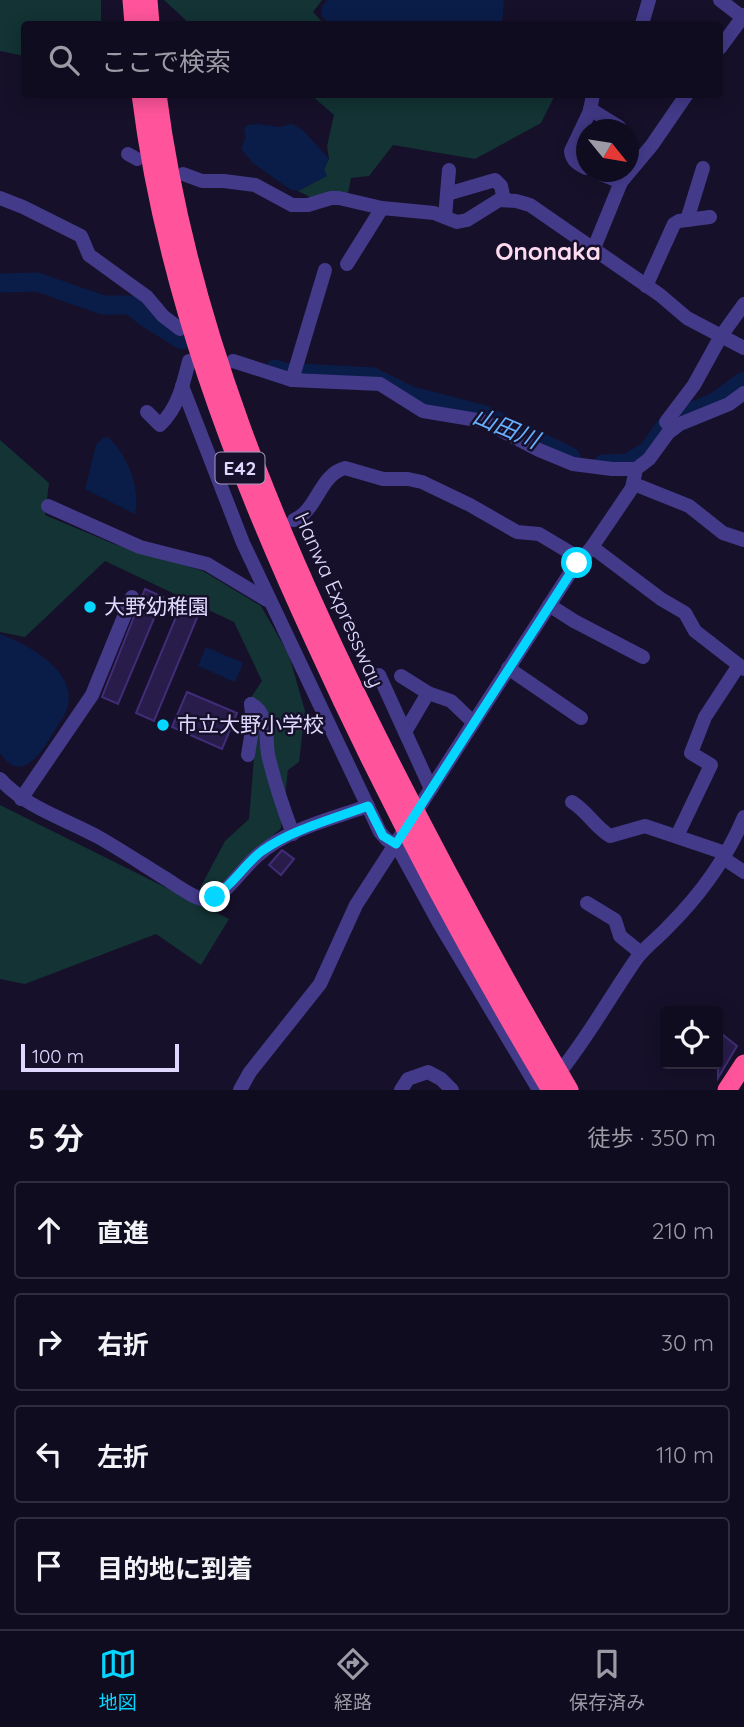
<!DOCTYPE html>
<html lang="ja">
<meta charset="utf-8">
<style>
body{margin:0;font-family:Quicksand,"Noto Sans JP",sans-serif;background:#1e1a2d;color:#f1f3f6}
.controls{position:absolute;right:21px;bottom:21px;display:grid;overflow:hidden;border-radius:7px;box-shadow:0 4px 18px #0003}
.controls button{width:63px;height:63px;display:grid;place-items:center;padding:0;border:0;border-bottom:2px solid #302c3e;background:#100c20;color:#f1f3f6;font:35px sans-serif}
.compass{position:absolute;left:576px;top:119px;width:63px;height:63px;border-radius:50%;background:#100c20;box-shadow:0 4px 18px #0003;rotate:120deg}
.scale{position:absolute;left:21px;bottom:18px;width:158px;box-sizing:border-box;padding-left:7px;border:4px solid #e0d9ff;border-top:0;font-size:19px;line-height:24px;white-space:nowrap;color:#e0d9ff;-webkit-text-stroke:5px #16102a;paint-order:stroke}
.stop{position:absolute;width:21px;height:21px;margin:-16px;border:5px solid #05d6ff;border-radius:50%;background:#fff}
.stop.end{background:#05d6ff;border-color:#fff;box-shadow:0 2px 7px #0008}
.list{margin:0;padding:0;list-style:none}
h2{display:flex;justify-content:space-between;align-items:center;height:91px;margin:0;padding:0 28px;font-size:30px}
h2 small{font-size:23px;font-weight:400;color:#9c9ba5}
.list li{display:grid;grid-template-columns:46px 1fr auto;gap:21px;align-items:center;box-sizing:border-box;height:98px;margin:0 14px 14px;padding:0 14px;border:2px solid #302c3e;border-radius:7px}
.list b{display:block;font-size:26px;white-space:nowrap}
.list em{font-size:23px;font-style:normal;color:#9c9ba5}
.icon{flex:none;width:38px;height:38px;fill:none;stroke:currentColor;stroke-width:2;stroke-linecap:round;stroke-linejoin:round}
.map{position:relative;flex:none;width:744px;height:1090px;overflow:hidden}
.search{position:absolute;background:#100c20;box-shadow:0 4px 18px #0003;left:21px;right:21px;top:21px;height:77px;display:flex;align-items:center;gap:18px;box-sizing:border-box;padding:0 24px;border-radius:7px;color:#9c9ba5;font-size:26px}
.sheet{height:539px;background:#100c20}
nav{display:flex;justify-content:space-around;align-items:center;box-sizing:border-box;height:98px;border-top:2px solid #302c3e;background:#100c20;font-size:19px;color:#9c9ba5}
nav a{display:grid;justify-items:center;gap:4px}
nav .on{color:#05d6ff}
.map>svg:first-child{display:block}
</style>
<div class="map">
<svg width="744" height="1090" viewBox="0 0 744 1090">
<rect width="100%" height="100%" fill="#16102a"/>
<g fill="#133334">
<path d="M0,0h101v24h-77v32l-24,-5z"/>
<path d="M164,0h158l-9,12 11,12h-134z"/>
<path d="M311,95h244l-14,28 -66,36 -82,-14 -24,31 -18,2 -3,15 -36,5 -14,-7 28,-15 -2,-7 5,-10 -2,-13 7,-31z"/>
<path d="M0,440l49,43 -4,32 69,29 89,27 58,35 28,49 16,56 -6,51 -11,8 -7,58 -70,66 -12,-4 26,-49 24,-22 6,-73 -9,-41 16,-24 -28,-59 -129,-61 -80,76 -25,-5z"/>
<path d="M0,805l229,114 -28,46 -45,-31 -131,50 -25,-5z"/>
</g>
<g fill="#0a1d49">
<path d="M327,0h177l-2,24h-173l-8,-9 1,-8z"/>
<path d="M258,124l21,3 13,-3 11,6 26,29 -5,10 3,7 -29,15 -7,-1 -38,-27 -12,-14 5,-13 -2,-6 3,-5z"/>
<path d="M108,437c19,17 33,53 27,77l-50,-25 11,-44 7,-7z"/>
<path d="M0,634c31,12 85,41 64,82 -15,21 -38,76 -64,37z"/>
<path d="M206,647l37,16 -8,19 -37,-16z"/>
</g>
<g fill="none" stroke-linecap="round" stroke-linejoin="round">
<g stroke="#0a1d49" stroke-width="19">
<path d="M0,283l37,-1 66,23h28l14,12 37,23"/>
<path d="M275,369l9,3 89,5 38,19 74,19 86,42"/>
<path d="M603,464l25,-1 20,-12 16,-23 15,-11 36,-15 29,-21"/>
</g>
</g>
<g fill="#281c4b" stroke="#412d77" stroke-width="2">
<path d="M145,589l18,8 -45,107 -16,-7z"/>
<path d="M181,605l18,8 -45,108 -18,-8z"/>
<path d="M187,692l50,21 -15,36 -50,-22z"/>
<path d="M282,850l12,9 -13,16 -12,-10z"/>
<path d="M718,1031l19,15 -19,32z"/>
</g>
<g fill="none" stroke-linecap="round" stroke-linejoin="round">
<g stroke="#433a89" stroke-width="14">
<path d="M720,0l22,17"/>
<path d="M642,24l7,-24"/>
<path d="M720,48l24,-33"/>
<path d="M590,109l29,18"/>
<path d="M128,154l9,5"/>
<path d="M586,168c-8,-4 -14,-7 -15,-17l19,-40 3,-17"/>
<path d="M596,172l25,10"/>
<path d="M183,174l19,7h22l31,4 37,20h16l23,-7h8l43,10 52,5 23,9 10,-2 32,-20 17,1 14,4 130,90 27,23 57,30"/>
<path d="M447,194l48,-14 6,6 3,14"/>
<path d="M0,198l23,9 58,29 8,19 58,42 16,19 17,13"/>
<path d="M445,217l4,-47"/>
<path d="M687,220l16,-52"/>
<path d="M594,248l27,-66 31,-37 35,-51"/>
<path d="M347,264l35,-56"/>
<path d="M646,286l28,-62 5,-3 31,-4"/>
<path d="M233,361l59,19 88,4 43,27 60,10 56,29 34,14 39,5h24"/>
<path d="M292,380l33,-110"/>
<path d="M182,386l61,157 137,289 7,8 9,4 43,79 100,167"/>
<path d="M147,412l13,13c18,-17 23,-40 29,-64"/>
<path d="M673,429l-7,-7 28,-37 27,-49 23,-32"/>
<path d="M634,484l55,22 34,27 21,7"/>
<path d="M48,506l92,41 67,17 60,36"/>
<path d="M294,520c24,-10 25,-45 51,-52l38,11h25l14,3 48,23 47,27 22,2 42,25"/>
<path d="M592,547l69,52 24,14 10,18 49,38"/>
<path d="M549,605l25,16 69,36"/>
<path d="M508,668l73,50"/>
<path d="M379,675l52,114"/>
<path d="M401,676l27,17 23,8 22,21"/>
<path d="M251,704c7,3 11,10 13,17 4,11 2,22 4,33 6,27 15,54 25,80"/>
<path d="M405,732l23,-39"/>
<path d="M248,755l5,-31 -2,-20"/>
<path d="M0,779c26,29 66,40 100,59 21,12 42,26 63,39 11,6 35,26 48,23 12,-3 35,-35 46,-44 30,-27 74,-37 111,-50"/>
<path d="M21,799l71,-104 40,-98"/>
<path d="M572,802c15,9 23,25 38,34l35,-10 80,27"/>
<path d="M677,836l34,-71 -20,-12 14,-36 34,-52"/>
<path d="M723,858l21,14"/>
<path d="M587,903l28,17 5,16 21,17"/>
<path d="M555,1078c31,-37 54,-80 82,-120 9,-12 21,-20 31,-31 31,-31 59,-69 76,-110"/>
<path d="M240,1090l10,-18 70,-88 36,-79 216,-335 20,-23 40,-59 4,-19 13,-10 19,-26 12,-9 49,-20 15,-11"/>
<path d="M401,1090l7,-11 20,-7 13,7 11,11"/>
</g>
<g stroke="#ff549b" stroke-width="19">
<path d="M132,0l2,24"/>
<path d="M148,0l2,24"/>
<path d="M141,94c24,193 93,373 174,548 70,154 149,303 236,448"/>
<path d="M157,94c29,226 119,440 220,642 60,120 124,238 192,354"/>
<path d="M727,1090l17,-26"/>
</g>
</g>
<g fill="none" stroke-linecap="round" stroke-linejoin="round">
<path stroke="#05d6ff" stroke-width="9" d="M215,897c18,-13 30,-33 47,-46 31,-22 71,-32 106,-45l15,30 13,8 181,-281"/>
</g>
<g fill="#05d6ff" stroke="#16102a" stroke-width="2.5">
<circle cx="90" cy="607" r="7"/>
<circle cx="163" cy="725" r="7"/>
</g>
<g text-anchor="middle" stroke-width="5" stroke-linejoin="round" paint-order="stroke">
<rect fill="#16102a" stroke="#a39dbf" stroke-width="2" x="215.5" y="452.5" width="49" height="31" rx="5"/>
<g font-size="19" font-weight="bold" fill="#e0d9ff">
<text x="240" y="475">E42</text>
</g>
<g font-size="21" fill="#e0d9ff" stroke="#16102a">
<text transform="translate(339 600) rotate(66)" y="7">Hanwa Expressway</text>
</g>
<g font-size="21" fill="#e0d9ff" stroke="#16102a" text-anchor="start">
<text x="104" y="614">大野幼稚園</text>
<text x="177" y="732">市立大野小学校</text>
</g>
<g font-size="23" font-style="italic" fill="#67afff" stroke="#16102a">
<text transform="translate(506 428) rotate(23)" y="8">山田川</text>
</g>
<g font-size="24" font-weight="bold" fill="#ffdbef" stroke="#16102a">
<text x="548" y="260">Ononaka</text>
</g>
</g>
</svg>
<div class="controls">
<button><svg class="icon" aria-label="locate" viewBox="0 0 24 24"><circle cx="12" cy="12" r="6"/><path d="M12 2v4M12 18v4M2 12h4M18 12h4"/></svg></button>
</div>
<svg class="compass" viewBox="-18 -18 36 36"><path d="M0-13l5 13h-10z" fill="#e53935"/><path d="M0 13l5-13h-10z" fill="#9c9ba5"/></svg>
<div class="scale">100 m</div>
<div class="stop" style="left:577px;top:563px"></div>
<div class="stop end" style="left:215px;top:897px"></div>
<div class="search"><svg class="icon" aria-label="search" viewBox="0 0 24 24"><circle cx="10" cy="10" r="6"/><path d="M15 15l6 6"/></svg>ここで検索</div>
</div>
<section class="sheet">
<h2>5 分<small>徒歩 · 350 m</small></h2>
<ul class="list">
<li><svg class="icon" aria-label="ahead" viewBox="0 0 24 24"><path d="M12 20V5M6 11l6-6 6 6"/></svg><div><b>直進</b></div><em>210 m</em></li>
<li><svg class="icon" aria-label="right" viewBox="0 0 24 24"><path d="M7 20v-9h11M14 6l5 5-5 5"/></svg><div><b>右折</b></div><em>30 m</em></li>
<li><svg class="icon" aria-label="left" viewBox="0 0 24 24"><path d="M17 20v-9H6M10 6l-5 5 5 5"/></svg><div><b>左折</b></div><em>110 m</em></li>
<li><svg class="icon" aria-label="arrive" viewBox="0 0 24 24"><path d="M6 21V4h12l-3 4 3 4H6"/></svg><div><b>目的地に到着</b></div></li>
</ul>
</section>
<nav>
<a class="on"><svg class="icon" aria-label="map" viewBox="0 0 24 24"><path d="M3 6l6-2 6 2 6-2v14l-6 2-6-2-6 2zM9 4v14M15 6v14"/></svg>地図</a>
<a><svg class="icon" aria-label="directions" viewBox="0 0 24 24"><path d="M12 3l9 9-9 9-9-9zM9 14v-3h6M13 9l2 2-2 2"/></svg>経路</a>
<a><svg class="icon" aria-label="saved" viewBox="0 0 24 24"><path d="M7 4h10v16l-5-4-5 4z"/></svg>保存済み</a>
</nav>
